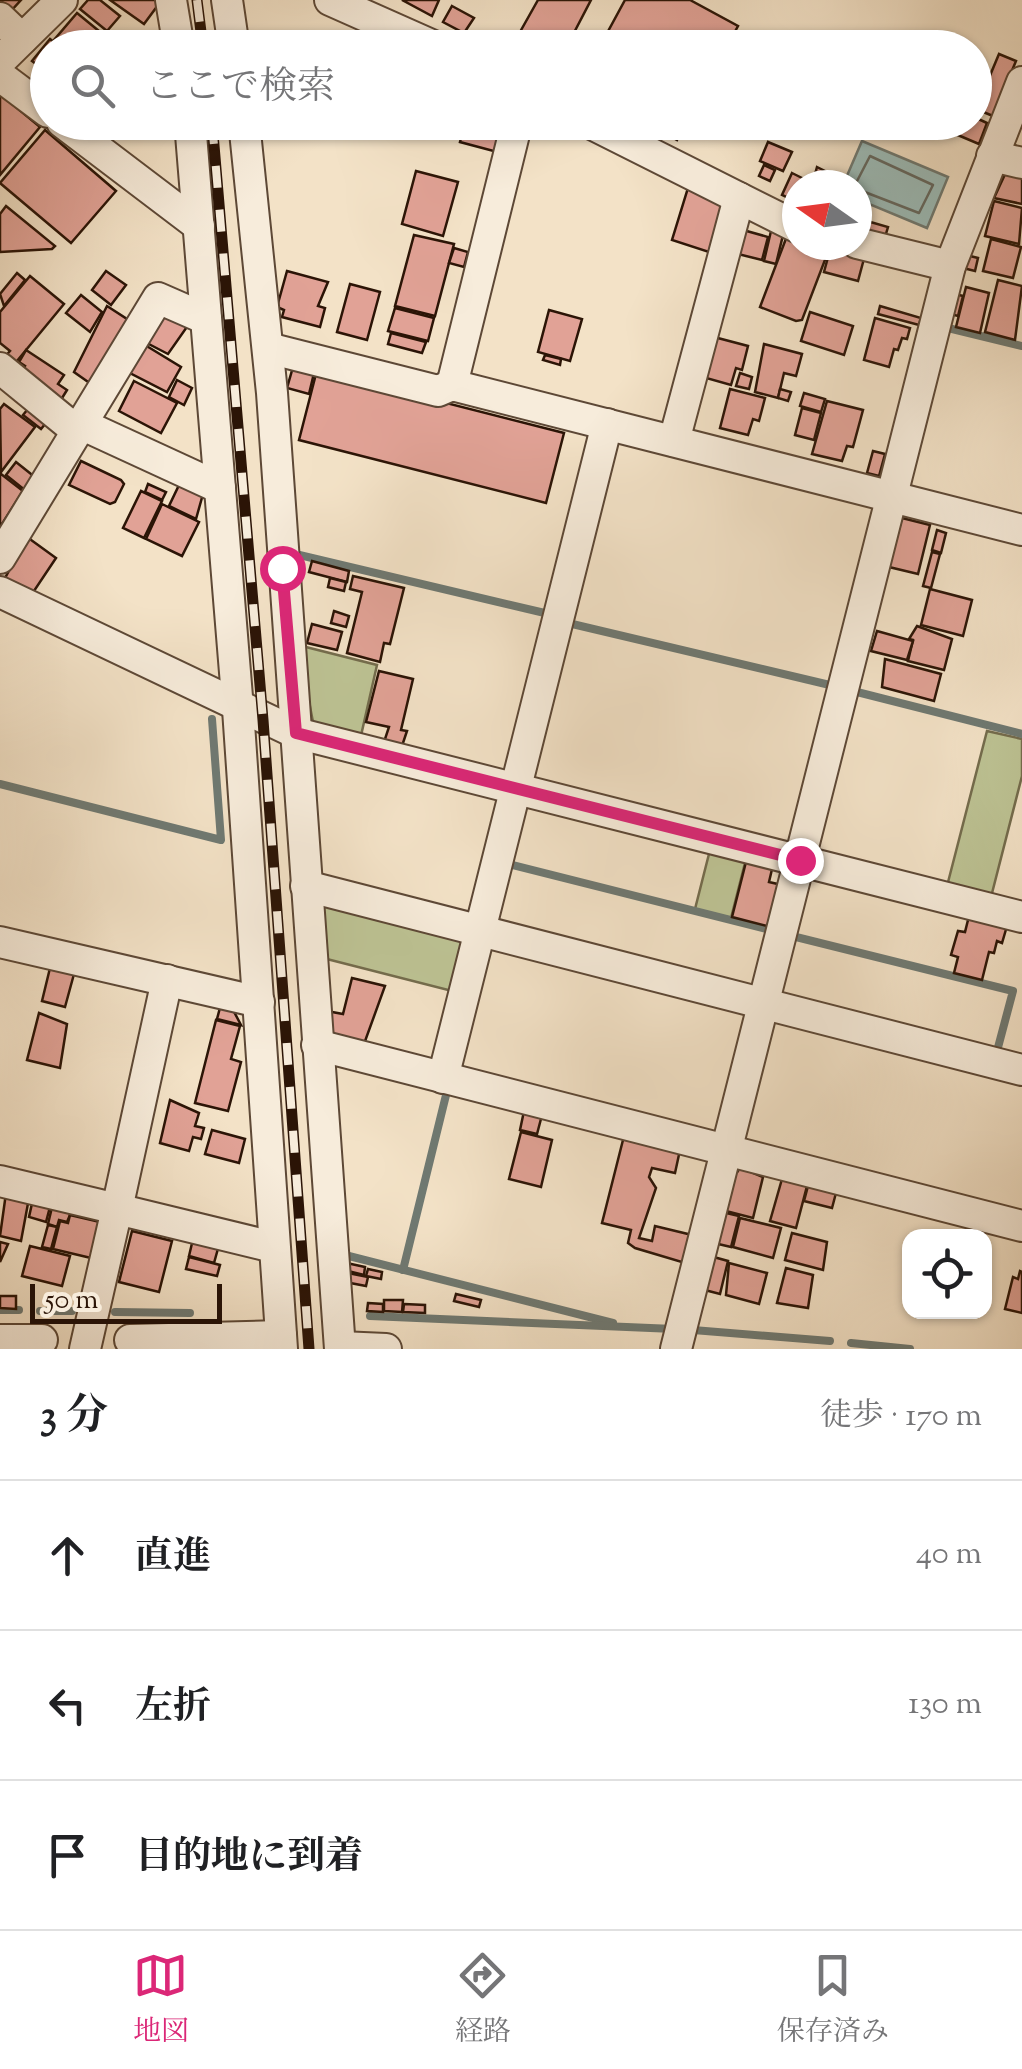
<!DOCTYPE html>
<html lang="ja">
<meta charset="utf-8">
<style>
body{margin:0;font-family:"Sorts Mill Goudy","Noto Serif JP",serif;background:#f2f2f2;color:#202124}
.controls{position:absolute;right:30px;bottom:30px;display:grid;overflow:hidden;border-radius:20px;box-shadow:0 2px 8px #0004}
.controls button{width:90px;height:90px;display:grid;place-items:center;padding:0;border:0;border-bottom:2px solid #e0e0e0;background:#fff;color:#202124;font:50px sans-serif}
.compass{position:absolute;left:782px;top:170px;width:90px;height:90px;border-radius:50%;background:#fff;box-shadow:0 2px 8px #0004;rotate:284deg}
.scale{position:absolute;left:30px;bottom:25px;width:192px;box-sizing:border-box;padding-left:10px;border:5px solid #2b1406;border-top:0;font-size:28px;line-height:35px;white-space:nowrap;color:#2b1406;-webkit-text-stroke:8px #f7ecdb;paint-order:stroke}
.stop{position:absolute;width:30px;height:30px;margin:-22px;border:8px solid #db2777;border-radius:50%;background:#fff}
.stop.end{background:#db2777;border-color:#fff;box-shadow:0 2px 10px #0008}
.list{margin:0;padding:0;list-style:none}
h2{display:flex;justify-content:space-between;align-items:center;height:130px;margin:0;padding:0 40px;font-size:42px}
h2 small{font-size:32px;font-weight:400;color:#757577}
.list li{display:grid;grid-template-columns:65px 1fr auto;gap:30px;align-items:center;box-sizing:border-box;height:150px;padding:0 40px;border-top:2px solid #e0e0e0}
.list b{display:block;font-size:38px;white-space:nowrap}
.list em{font-size:32px;font-style:normal;color:#757577}
.icon{flex:none;width:55px;height:55px;fill:none;stroke:currentColor;stroke-width:2;stroke-linecap:round;stroke-linejoin:round}
.map{position:relative;flex:none;width:1022px;height:1349px;overflow:hidden}
.search{position:absolute;background:#fff;box-shadow:0 2px 8px #0004;left:30px;right:30px;top:30px;height:110px;display:flex;align-items:center;gap:25px;box-sizing:border-box;padding:0 35px;border-radius:55px;color:#757577;font-size:38px}
.sheet{height:580px;background:#fff}
nav{display:flex;justify-content:space-around;align-items:center;box-sizing:border-box;height:140px;border-top:2px solid #e0e0e0;background:#fff;font-size:28px;color:#757577}
nav a{display:grid;justify-items:center;gap:5px}
nav .on{color:#db2777}
.map>svg:first-child{display:block}
</style>
<div class="map">
<svg width="1022" height="1349" viewBox="0 0 1022 1349">
<rect width="100%" height="100%" fill="#f3e2c7"/>
<filter id="stains"><feTurbulence type="fractalNoise" baseFrequency=".002" numOctaves="4"/><feColorMatrix values="0 0 0 0 .2 0 0 0 0 .09 0 0 0 0 .02 0 0 0 .5 -.17"/></filter>
<radialGradient id="worn" r=".72"><stop offset=".6" stop-color="#630" stop-opacity="0"/><stop offset="1" stop-color="#630" stop-opacity=".3"/></radialGradient>
<g fill="#bdc394" stroke="#746c4d" stroke-width="2.5">
<path d="M298,645l79,20 -17,75 -47,-18z"/>
<path d="M987,731l35,8v37l-32,125 -44,-11z"/>
<path d="M711,846l36,9 -16,63 -36,-9z"/>
<path d="M314,903l155,39 -13,50 -141,-36z"/>
</g>
<path fill="#9cbdba" stroke="#6f7972" stroke-width="2.5" d="M862,141l86,36 -21,51 -70,-29v-14h-14z"/>
<g fill="none" stroke-linecap="round" stroke-linejoin="round">
<path stroke="#646860" stroke-width="2.5" d="M855,185l15,-29 63,29 -14,28 -62,-24"/>
<g stroke="#6f7972" stroke-width="8">
<path d="M948,328l74,18"/>
<path d="M291,553l258,61"/>
<path d="M568,623l266,63"/>
<path d="M857,692l165,42"/>
<path d="M0,784l221,56 -9,-121"/>
<path d="M508,864l266,67"/>
<path d="M792,936l221,55 -17,64"/>
<path d="M341,1254l272,69"/>
<path d="M403,1270l45,-183"/>
<path d="M0,1310h19"/>
<path d="M40,1311h32"/>
<path d="M115,1312l75,1"/>
<path d="M370,1316l304,13"/>
<path d="M693,1330l137,11"/>
<path d="M851,1343l59,6"/>
</g>
</g>
<g fill="#e1a296" stroke="#2b1406" stroke-width="2.5">
<path d="M0,0h21l-10,11z"/>
<path d="M88,0h12l20,16 -13,15 -27,-22z"/>
<path d="M110,0h50l1,1 -17,23z"/>
<path d="M402,0h37l-7,16z"/>
<path d="M538,0h53l-25,48 -44,-2 5,-10 -7,-4z"/>
<path d="M625,0h65l48,26 -12,22h-127z"/>
<path d="M452,6l22,12 -10,15 -21,-11z"/>
<path d="M77,13l28,23 -10,12h-33l-8,-8z"/>
<path d="M50,39l11,9h-13v25l-16,-12z"/>
<path d="M999,54l17,7 -23,55 -17,-7z"/>
<path d="M0,94l40,33 -40,48z"/>
<path d="M974,117l13,6 -8,21 -52,-22h47z"/>
<path d="M453,122h9l-3,14 -9,-2z"/>
<path d="M465,122h44l-8,31 -41,-11z"/>
<path d="M645,122h41l-9,18z"/>
<path d="M45,130l71,61 -45,52 -71,-60z"/>
<path d="M768,142l24,10 -9,19 -23,-10z"/>
<path d="M764,165l11,5 -5,11 -11,-5z"/>
<path d="M817,167l10,5 -6,13h-9z"/>
<path d="M1007,170l15,4v30l-28,-6z"/>
<path d="M416,171l42,11 -15,54 -41,-12z"/>
<path d="M792,173l16,8 -11,4v17l-15,-7z"/>
<path d="M688,188l41,15 -14,51 -43,-14z"/>
<path d="M994,201l28,7 -3,36 -34,-8z"/>
<path d="M6,206l49,40 -3,3 -52,3v-38z"/>
<path d="M867,221l21,6 -3,10 -21,-6z"/>
<path d="M736,228l32,9 -6,23 -32,-8z"/>
<path d="M771,231l12,4 -7,29 -12,-3z"/>
<path d="M414,235l40,9 -19,72 -40,-10z"/>
<path d="M787,236l10,4v5l31,7 -26,68 -6,1 -36,-14z"/>
<path d="M991,239l30,8 -8,31 -30,-7z"/>
<path d="M831,246l34,9 -7,26 -34,-9z"/>
<path d="M454,248l14,4 -4,15 -15,-4z"/>
<path d="M962,254l16,4 -3,13 -16,-4z"/>
<path d="M106,271l20,14 -15,20 -19,-15z"/>
<path d="M287,271l41,11 -10,24 7,2 -5,19 -38,-10 2,-7 -7,-3z"/>
<path d="M17,273l8,7 -21,26 -4,-12z"/>
<path d="M30,276l34,28 -52,63 -9,-8 7,-8 -10,-8v-31z"/>
<path d="M998,280l24,6 -7,54 -30,-8z"/>
<path d="M350,284l30,8 -13,48 -30,-8z"/>
<path d="M966,287l23,6 -9,40 -24,-6z"/>
<path d="M951,293l12,3 -5,20 -11,-3z"/>
<path d="M81,295l21,17 -12,20 -24,-19z"/>
<path d="M107,306l23,15 -39,63 -17,-12z"/>
<path d="M880,306l41,12 -2,7 -41,-11z"/>
<path d="M395,308l39,10 -6,23 -40,-10z"/>
<path d="M160,309l29,15 -21,30 -25,-13z"/>
<path d="M549,310l33,9 -12,42 -32,-9z"/>
<path d="M810,312l43,14 -9,29 -43,-14z"/>
<path d="M875,318l35,10 -3,11 -5,-1 -4,12 -4,-1 -5,18 -25,-7z"/>
<path d="M391,333l35,9 -4,11 -34,-9z"/>
<path d="M714,337l34,9 -6,24 -6,-2 -5,17 -32,-9z"/>
<path d="M764,344l38,10 -6,22 -12,-3 -6,25 -23,-6z"/>
<path d="M145,345l36,22 -14,25 -43,-22 5,-9 6,3z"/>
<path d="M26,350l38,25 -6,9 9,6 -8,13 -40,-27 6,-10 -6,-4z"/>
<path d="M545,355l16,4 -1,6 -17,-5z"/>
<path d="M293,367l21,6 -5,21 -22,-6z"/>
<path d="M317,370l247,63 -18,70 -247,-63z"/>
<path d="M740,373l12,4 -3,12 -13,-3z"/>
<path d="M177,380l15,8 -8,17 -15,-8z"/>
<path d="M134,381l43,22 -16,30 -42,-22z"/>
<path d="M730,389l35,9 -6,23 -6,-2 -5,16 -28,-7z"/>
<path d="M780,389l11,3 -3,9 -10,-3z"/>
<path d="M804,393l21,6 -4,13 -21,-6z"/>
<path d="M827,401l36,9 -10,37 -6,-1 -5,15 -30,-7z"/>
<path d="M4,404l31,23 -34,45 -1,-63z"/>
<path d="M32,404l18,14 -9,11 -18,-14z"/>
<path d="M802,408l19,5 -7,27 -19,-5z"/>
<path d="M873,451l12,3 -6,22 -12,-3z"/>
<path d="M81,461l40,19 3,4 -9,18 -5,2 -41,-19z"/>
<path d="M16,462l20,16 -10,13 -20,-16z"/>
<path d="M1,474l22,17 -23,36v-52z"/>
<path d="M180,483l23,11 -7,25 -27,-13z"/>
<path d="M148,484l18,8 -4,8 -17,-8z"/>
<path d="M141,491l21,10 -18,37 -21,-10z"/>
<path d="M162,504l37,18 -17,34 -36,-17z"/>
<path d="M902,518l28,7 -12,49 -29,-7z"/>
<path d="M937,530l9,3 -5,20 -9,-3z"/>
<path d="M27,537l29,21 -24,36 -28,-14z"/>
<path d="M932,552l8,2 -9,34 -8,-2z"/>
<path d="M312,561l37,10 -2,11 -38,-10z"/>
<path d="M353,576l51,12 -14,56 -6,-1 -4,19 -33,-9 15,-61 -12,-3z"/>
<path d="M330,578l16,4 -2,9 -16,-4z"/>
<path d="M930,589l42,11 -9,36 -42,-11z"/>
<path d="M334,611l15,5 -3,11 -15,-4z"/>
<path d="M312,624l30,8 -5,18 -30,-7z"/>
<path d="M917,626l35,13 -8,31 -36,-9 5,-21 -4,-1z"/>
<path d="M877,631l36,10 -6,19 -36,-9z"/>
<path d="M885,659l56,15 -7,27 -52,-14z"/>
<path d="M379,671l34,8 -12,51 6,1 -5,15 -18,-4 5,-15 -23,-5z"/>
<path d="M747,858l26,7 -4,17 13,3 -11,42 -39,-10z"/>
<path d="M969,916l38,10 -5,17 -5,-2 -3,12 -5,-1 -7,28 -28,-7 4,-16 -7,-2 7,-24 7,1z"/>
<path d="M50,968l24,6 -9,33 -23,-6z"/>
<path d="M352,978l33,8 -21,58 -38,-10 6,-22 11,2z"/>
<path d="M221,1004l10,2 10,19 -24,-6z"/>
<path d="M39,1013l28,11 -7,44 -33,-8z"/>
<path d="M216,1020l24,6 -9,33 10,3 -13,49 -33,-8z"/>
<path d="M170,1100l29,13 -4,13 9,2 -3,11 -8,-2 -4,14 -29,-8z"/>
<path d="M524,1111l18,4 -5,19 -17,-4z"/>
<path d="M212,1130l33,9 -6,24 -34,-9z"/>
<path d="M521,1132l31,8 -11,47 -32,-8z"/>
<path d="M624,1136l56,14 -5,23 -23,-5 -3,9 7,11 -17,50 13,3 3,-15 37,9 -7,28 -50,-15 -7,-5 3,-13 -29,-7z"/>
<path d="M739,1167l24,10 -10,41 -31,-8 10,-40 6,1z"/>
<path d="M782,1179l25,7 -11,42 -26,-7z"/>
<path d="M808,1186l28,7 -4,15 -28,-7z"/>
<path d="M6,1193l23,5 -8,43 -21,-5z"/>
<path d="M33,1199l18,4 -5,19 -17,-5z"/>
<path d="M53,1203l20,5 -6,14 -8,-2 -2,7 -9,-3z"/>
<path d="M722,1212l17,4 -8,31 -17,-4z"/>
<path d="M70,1215l30,7 -9,36 -38,-9 7,-28 8,2z"/>
<path d="M740,1218l41,10 -8,30 -40,-11z"/>
<path d="M48,1225l9,2 -6,22 -9,-2z"/>
<path d="M132,1231l40,10 -13,51 -40,-10z"/>
<path d="M792,1233l35,9 -4,28 -38,-10z"/>
<path d="M193,1239l26,6 -5,18 -25,-7z"/>
<path d="M0,1242l8,2 -8,18z"/>
<path d="M30,1246l40,10 -8,30 -40,-10z"/>
<path d="M710,1256l18,5 -8,33 -19,-5z"/>
<path d="M189,1257l31,8 -3,11 -31,-7z"/>
<path d="M342,1262l23,5 -1,8 -24,-6z"/>
<path d="M729,1263l38,10 -8,31 -33,-9z"/>
<path d="M786,1268l27,7 -5,33 -31,-5z"/>
<path d="M368,1269l14,3 -1,7 -15,-3z"/>
<path d="M1020,1271l2,1v41l-17,-4 8,-32 5,2z"/>
<path d="M348,1273l20,4 -2,9 -21,-4z"/>
<path d="M456,1294l25,6 -2,7 -25,-6z"/>
<path d="M0,1296h16v13l-16,-1z"/>
<path d="M384,1300h19l-1,12 -18,-1z"/>
<path d="M368,1303l15,1v8l-16,-1z"/>
<path d="M404,1304l21,1v8l-22,-1z"/>
</g>
<g fill="none" stroke-linecap="round" stroke-linejoin="round">
<g stroke="#5d4836" stroke-width="34">
<g id="minor">
<path d="M171,0l8,48"/>
<path d="M227,0l7,48"/>
<path d="M330,0l108,48"/>
<path d="M0,18l22,21"/>
<path d="M0,61l62,-61"/>
<path d="M0,76l48,36"/>
<path d="M62,122l137,104"/>
<path d="M190,122l48,587 44,640"/>
<path d="M244,122l28,271 68,956"/>
<path d="M588,122l209,105"/>
<path d="M992,156l30,7"/>
<path d="M857,243l93,23"/>
<path d="M268,348l170,43 14,-6 570,145"/>
<path d="M0,368l77,63"/>
<path d="M452,385l65,-263"/>
<path d="M81,424l139,64"/>
<path d="M674,441l65,-243"/>
<path d="M0,558l158,-260 48,21"/>
<path d="M0,592l296,141 726,184"/>
<path d="M306,886l716,184"/>
<path d="M0,942l259,60"/>
<path d="M317,1045l705,181"/>
<path d="M443,1078l164,-654"/>
<path d="M0,1181l117,28 50,-229"/>
<path d="M0,1340h42"/>
<path d="M130,1340l151,-4"/>
<path d="M340,1347l46,2"/>
<path d="M85,1349l32,-140 156,38"/>
<path d="M676,1349l274,-1083 72,-184"/>
</g>
</g>
<use href="#minor" stroke="#f7ecdb" stroke-width="30"/>
<g stroke="#2b1406" stroke-width="11">
<g id="rail">
<path d="M197,0l6,48"/>
<path d="M212,122l51,598 46,629"/>
</g>
</g>
<use href="#rail" stroke="#f7ecdb" stroke-width="8" stroke-dasharray="22" stroke-linecap="butt"/>
</g>
<g fill="none" stroke-linecap="round" stroke-linejoin="round">
<path stroke="#db2777" stroke-width="12" d="M282,568l14,165 504,127"/>
</g>
<rect width="100%" height="100%" filter="url(#stains)"/>
<rect width="100%" height="100%" fill="url(#worn)"/>
</svg>
<div class="controls">
<button><svg class="icon" aria-label="locate" viewBox="0 0 24 24"><circle cx="12" cy="12" r="6"/><path d="M12 2v4M12 18v4M2 12h4M18 12h4"/></svg></button>
</div>
<svg class="compass" viewBox="-18 -18 36 36"><path d="M0-13l5 13h-10z" fill="#e53935"/><path d="M0 13l5-13h-10z" fill="#757577"/></svg>
<div class="scale">50 m</div>
<div class="stop" style="left:282px;top:568px"></div>
<div class="stop end" style="left:800px;top:860px"></div>
<div class="search"><svg class="icon" aria-label="search" viewBox="0 0 24 24"><circle cx="10" cy="10" r="6"/><path d="M15 15l6 6"/></svg>ここで検索</div>
</div>
<section class="sheet">
<h2>3 分<small>徒歩 · 170 m</small></h2>
<ul class="list">
<li><svg class="icon" aria-label="ahead" viewBox="0 0 24 24"><path d="M12 20V5M6 11l6-6 6 6"/></svg><div><b>直進</b></div><em>40 m</em></li>
<li><svg class="icon" aria-label="left" viewBox="0 0 24 24"><path d="M17 20v-9H6M10 6l-5 5 5 5"/></svg><div><b>左折</b></div><em>130 m</em></li>
<li><svg class="icon" aria-label="arrive" viewBox="0 0 24 24"><path d="M6 21V4h12l-3 4 3 4H6"/></svg><div><b>目的地に到着</b></div></li>
</ul>
</section>
<nav>
<a class="on"><svg class="icon" aria-label="map" viewBox="0 0 24 24"><path d="M3 6l6-2 6 2 6-2v14l-6 2-6-2-6 2zM9 4v14M15 6v14"/></svg>地図</a>
<a><svg class="icon" aria-label="directions" viewBox="0 0 24 24"><path d="M12 3l9 9-9 9-9-9zM9 14v-3h6M13 9l2 2-2 2"/></svg>経路</a>
<a><svg class="icon" aria-label="saved" viewBox="0 0 24 24"><path d="M7 4h10v16l-5-4-5 4z"/></svg>保存済み</a>
</nav>
